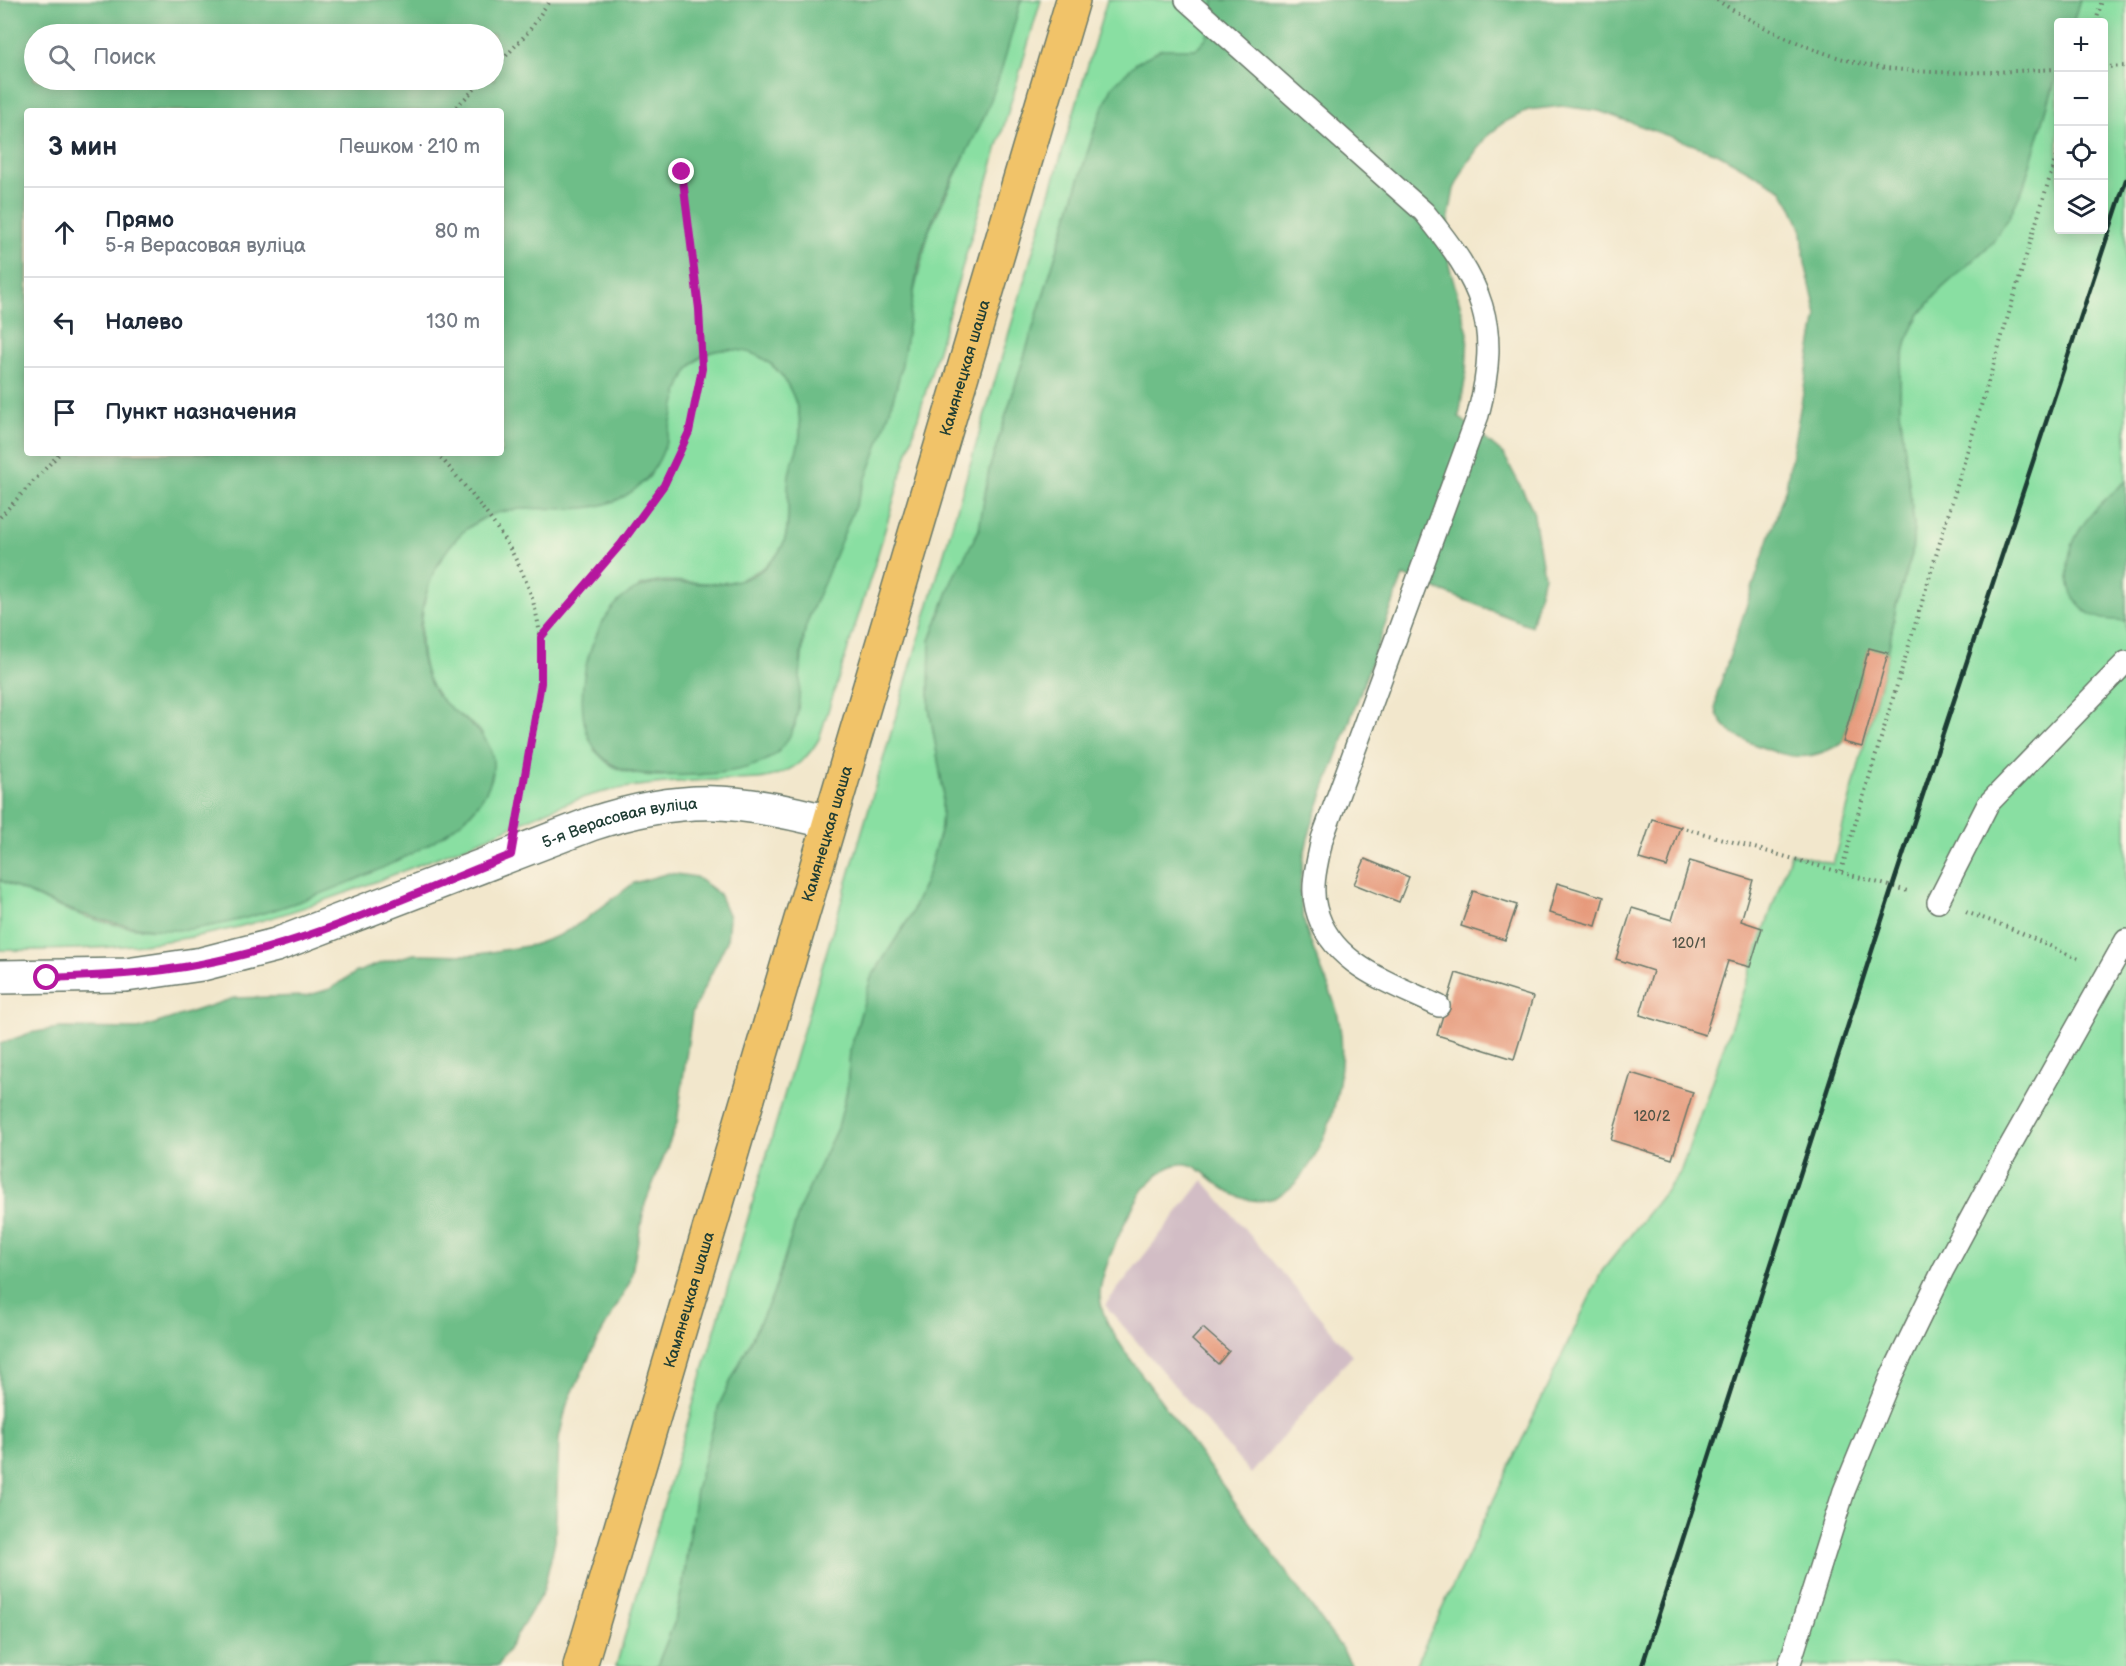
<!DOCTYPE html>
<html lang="ru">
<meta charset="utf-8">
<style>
body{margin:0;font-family:"Balsamiq Sans",sans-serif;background:#f6f6f7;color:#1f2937}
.controls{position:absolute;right:18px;top:18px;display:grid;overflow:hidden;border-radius:6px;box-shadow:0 3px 15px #0003}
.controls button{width:54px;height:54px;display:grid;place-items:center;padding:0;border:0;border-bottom:2px solid #e0e1e3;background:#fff;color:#1f2937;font:30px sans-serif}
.stop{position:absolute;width:18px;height:18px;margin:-14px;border:4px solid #b5179e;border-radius:50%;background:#fff}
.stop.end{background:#b5179e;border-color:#fff;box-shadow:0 2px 6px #0008}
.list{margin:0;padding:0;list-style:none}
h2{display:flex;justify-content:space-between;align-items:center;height:78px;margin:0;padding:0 24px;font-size:26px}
h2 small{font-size:20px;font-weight:400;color:#747a83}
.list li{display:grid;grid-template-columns:39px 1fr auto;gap:18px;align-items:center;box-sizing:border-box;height:90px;padding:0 24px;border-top:2px solid #e0e1e3}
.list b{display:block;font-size:22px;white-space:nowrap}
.list p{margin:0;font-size:20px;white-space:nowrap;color:#747a83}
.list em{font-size:20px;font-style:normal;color:#747a83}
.icon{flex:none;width:33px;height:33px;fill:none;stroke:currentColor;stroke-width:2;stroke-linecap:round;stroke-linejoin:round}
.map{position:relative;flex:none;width:2126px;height:1666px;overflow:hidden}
.search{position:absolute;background:#fff;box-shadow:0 3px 15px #0003;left:24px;top:24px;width:480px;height:66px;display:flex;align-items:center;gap:15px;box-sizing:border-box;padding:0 21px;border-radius:33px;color:#747a83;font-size:22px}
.panel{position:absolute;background:#fff;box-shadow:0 3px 15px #0003;left:24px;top:108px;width:480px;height:348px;border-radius:6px}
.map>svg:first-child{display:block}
</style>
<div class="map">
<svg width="2126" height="1666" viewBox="0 0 2126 1666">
<rect width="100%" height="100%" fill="#fcf5e5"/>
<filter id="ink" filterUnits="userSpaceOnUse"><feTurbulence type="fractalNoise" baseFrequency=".0167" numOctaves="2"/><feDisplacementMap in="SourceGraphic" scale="12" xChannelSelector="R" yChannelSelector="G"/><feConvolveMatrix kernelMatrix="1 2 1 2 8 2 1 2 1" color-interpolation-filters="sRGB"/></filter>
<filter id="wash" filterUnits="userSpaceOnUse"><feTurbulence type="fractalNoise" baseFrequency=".008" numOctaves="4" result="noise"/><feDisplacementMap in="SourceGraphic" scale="24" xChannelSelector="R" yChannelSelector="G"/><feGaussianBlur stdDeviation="1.35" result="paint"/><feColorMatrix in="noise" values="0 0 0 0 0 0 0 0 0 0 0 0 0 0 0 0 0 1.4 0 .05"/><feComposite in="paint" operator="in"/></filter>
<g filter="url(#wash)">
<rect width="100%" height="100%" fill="#f2e7cc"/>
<path fill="#d2bdc5" d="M1203,1180l149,175 -101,119 -146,-169z"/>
<g fill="#89dfa2" stroke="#548e6b" stroke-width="1.5">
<path d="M1021,0h20l-167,567 -55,172c-10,17 -21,28 -40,35 -20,8 -41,5 -62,6 -39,1 -80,4 -117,13 -49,12 -93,38 -139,55 -74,29 -150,61 -227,80 -75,19 -157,23 -234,22v-70c42,20 88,43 135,48 89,10 173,-30 251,-68 34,-17 80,-30 98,-65 3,-5 9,-17 9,-23 0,-8 -7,-31 -11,-38 -8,-12 -33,-23 -43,-36 -33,-40 -18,-138 25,-167 10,-7 24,-16 35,-20 50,-16 90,14 138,-24 2,-1 12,-9 13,-11 3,-5 5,-16 7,-22 13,-37 20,-104 70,-105 44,-2 76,43 73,86 -1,16 -10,31 -11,47 -3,27 5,62 -20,81 -36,28 -58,19 -99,18 -10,-1 -21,3 -31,5l-45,164c6,5 11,12 17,15 43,26 125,-1 168,-14l16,-25 10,-98 70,-176 54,-221 57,-120z"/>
<path d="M1107,0h107l-7,37 -11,12 -11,1 -88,72 -108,348 -10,60 -26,48 -23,63 -1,66 14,82 -2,39 -13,46 -18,43 -39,61 -21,73 -3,40 -8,33 -38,81 -28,90 -54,110 -30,127 -6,52 -8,37 -18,45h-41z"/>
<path d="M2080,0h46v1666h-711l187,-395 78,-98 111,-320 42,11 55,-211 8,-47 16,-52 2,-29 -14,-114v-38l7,-33 13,-26 21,-25 51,-46 31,-55 35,-117v159h46v-208h-31z"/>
</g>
<g fill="#6ebe88" stroke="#467e5e" stroke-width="1.5" fill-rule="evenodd">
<path d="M0,0h1021c-11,40 -21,81 -38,119 -17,38 -41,74 -55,113 -15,44 -18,91 -27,137 -6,27 -15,54 -24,80 -16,44 -34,86 -51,129 -7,17 -17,35 -21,52 -11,40 5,87 -25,120 -25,27 -99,27 -134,24 -24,-2 -45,-11 -56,-34 -11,-24 -9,-57 -2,-82 41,-136 131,-31 188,-102 19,-24 9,-53 13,-81 2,-13 10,-26 11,-40 2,-18 -5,-38 -14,-53 -9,-16 -25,-28 -43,-31 -65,-11 -64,46 -77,91 -6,22 -21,43 -41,54 -55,31 -120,-12 -169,43 -35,38 -51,111 -19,155 19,26 59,36 56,74 -2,23 -18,43 -36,57 -53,43 -217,106 -285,105 -62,-1 -117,-24 -172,-50zM494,34v46h-460v-46zM27,111h474v342h-474z"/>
<path d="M1214,0h866l-7,22h-15v49l-35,117 -14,30 -17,25 -51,46 -21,25 -13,26 -7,33v38l14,114 -2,29 -16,52 -8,47 -19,-4 -26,93c-35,22 -56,16 -92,1 -14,-6 -29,-15 -34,-30 -2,-5 0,-13 0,-19l69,-207 31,-172 -12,-52 -3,-32 -9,-22 -12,-20 -62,-35 -120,-43 -37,-5 -34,4 -25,13 -18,15 -19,27 -12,24 -6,33 1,43 19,68 -2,41 -7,43 45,38 29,55 11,66 -13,50 -128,-50c-22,60 -44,120 -66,180 -14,39 -32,78 -36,120 -5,50 19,83 34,129 14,42 4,102 -15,142 -24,47 -57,74 -105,35 -10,-8 -21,-20 -34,-18 -14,1 -28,14 -37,25 -13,17 -45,85 -44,106 1,23 14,39 26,58l216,296 10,17h-695l18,-45 8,-37 13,-94 23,-85 54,-110 28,-90 38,-81 8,-33 3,-40 21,-73 39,-61 18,-43 13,-46 2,-39 -14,-82 1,-66 23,-63 26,-48 10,-60 108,-348 15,-35 24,-24 25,-14h35l11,-12z"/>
<path d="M2126,481v140c-7,-1 -16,-1 -23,-2 -43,-10 -42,-61 -22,-91 11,-18 29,-33 45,-47z"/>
<path d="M669,873l27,4 23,17 10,23 -2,24 -35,72 -15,110 -32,81 -15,78 -35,63 -28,59 -8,34 -4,103 -12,51 -45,74h-498v-622l30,-11 29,-5 80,1 95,-31 72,-2 24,-7 25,-16 26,-10 33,-9 59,1 60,-10 27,-10 22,-13 52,-39z"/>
</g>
<g id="blocks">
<g fill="#e6997a">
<path d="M1869,648l19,5 -26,94 -19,-5z"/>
<path d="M1652,819l28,8 -13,40 -28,-8z"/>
<path d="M1365,859l44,18 -10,25 -45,-18z"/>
<path d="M1690,861l63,19 -12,41 21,7 -12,39 -22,-6 -23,74 -65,-20 13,-44 -37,-12 16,-51 40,12z"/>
<path d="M1557,883l47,14 -8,29 -47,-13z"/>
<path d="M1473,891l44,14 -12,35 -44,-14z"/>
<path d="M1456,973l77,24 -19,62 -77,-24z"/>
<path d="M1631,1073l62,19 -21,67 -61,-19z"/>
<path d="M1203,1328l26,23 -11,13 -26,-24z"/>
</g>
</g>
</g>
<g filter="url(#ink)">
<use href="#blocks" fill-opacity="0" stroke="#697869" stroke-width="1.5"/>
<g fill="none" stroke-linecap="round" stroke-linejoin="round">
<g stroke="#697869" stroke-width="24">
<g id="service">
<path d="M1186,0l238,212c58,71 78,111 54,203l-156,424c-4,21 -12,47 -6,69 14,57 76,75 123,98"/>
<path d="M1938,902l50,-98 138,-142"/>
<path d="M1789,1666l55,-175 46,-112 53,-109 58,-108 125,-222"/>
</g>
</g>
<g stroke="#697869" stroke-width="36">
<g id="minor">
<path id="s1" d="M0,977l126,-2 76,-11 74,-19 315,-121c91,-30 146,-26 238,-2"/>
</g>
</g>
<g stroke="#697869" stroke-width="36">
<g id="primary">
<path id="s2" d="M580,1666l493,-1666"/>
</g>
</g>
<g stroke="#697869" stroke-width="4" stroke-dasharray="1.5 4.5" stroke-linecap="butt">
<path d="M1717,0c39,26 99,54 146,64 63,13 132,8 195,5"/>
<path d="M2096,22l6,-22"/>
<path d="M2104,67l22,-1"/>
<path d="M494,69l35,-38 21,-31"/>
<path d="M452,111l32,-31"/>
<path d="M437,453c61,72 111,129 104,229 -3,43 -15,88 -23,131"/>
<path d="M0,517l60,-64"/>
<path d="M541,637l80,-93 44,-59 24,-53 13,-63 -3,-60 -17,-137"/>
<path d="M1680,827l231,65"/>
<path d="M1841,871l217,-721"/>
<path d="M1966,912l44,16 71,32"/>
</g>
<use href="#service" stroke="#fff" stroke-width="21"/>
<use href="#minor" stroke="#fff" stroke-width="33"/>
<use href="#primary" stroke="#f1c369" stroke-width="33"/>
<path stroke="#1f3d34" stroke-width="4.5" d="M1642,1666l251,-781 233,-705"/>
</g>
</g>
<g fill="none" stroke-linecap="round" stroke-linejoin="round" filter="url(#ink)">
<path stroke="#b5179e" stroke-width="8" d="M47,978c52,-2 103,-4 154,-14 107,-20 209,-69 310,-109l30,-172v-46l80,-93 43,-59 25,-53 13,-63 -3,-60 -17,-137"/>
</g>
<g text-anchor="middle" stroke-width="6" stroke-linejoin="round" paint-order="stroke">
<g font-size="14" fill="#515446">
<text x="1689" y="948">120/1</text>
<text x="1652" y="1121">120/2</text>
</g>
<g font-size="16" fill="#1f3d34" stroke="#fcf5e5">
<text dy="6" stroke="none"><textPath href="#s2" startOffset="1354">Камянецкая шаша</textPath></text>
<text dy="6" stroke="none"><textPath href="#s1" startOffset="645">5-я Верасовая вуліца</textPath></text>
<text dy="6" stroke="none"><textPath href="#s2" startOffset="868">Камянецкая шаша</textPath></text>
<text dy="6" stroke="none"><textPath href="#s2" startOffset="382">Камянецкая шаша</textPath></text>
</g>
</g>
</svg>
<div class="controls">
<button>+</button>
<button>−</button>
<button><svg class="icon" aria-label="locate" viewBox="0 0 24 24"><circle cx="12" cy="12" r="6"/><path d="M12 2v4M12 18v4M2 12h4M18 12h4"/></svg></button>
<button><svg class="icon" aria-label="layers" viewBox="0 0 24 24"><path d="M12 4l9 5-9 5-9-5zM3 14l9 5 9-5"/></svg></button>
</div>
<div class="stop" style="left:47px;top:978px"></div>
<div class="stop end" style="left:682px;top:172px"></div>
<div class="search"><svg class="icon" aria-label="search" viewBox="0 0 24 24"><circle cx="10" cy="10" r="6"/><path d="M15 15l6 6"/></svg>Поиск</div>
<section class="panel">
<h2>3 мин<small>Пешком · 210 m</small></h2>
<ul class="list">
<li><svg class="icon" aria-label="ahead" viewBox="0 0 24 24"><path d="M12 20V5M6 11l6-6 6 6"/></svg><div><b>Прямо</b><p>5-я Верасовая вуліца</p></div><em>80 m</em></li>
<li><svg class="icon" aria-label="left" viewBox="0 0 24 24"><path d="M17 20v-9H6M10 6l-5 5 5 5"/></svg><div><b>Налево</b></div><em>130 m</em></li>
<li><svg class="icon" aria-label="arrive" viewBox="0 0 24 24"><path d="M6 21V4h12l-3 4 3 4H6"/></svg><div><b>Пункт назначения</b></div></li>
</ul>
</section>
</div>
